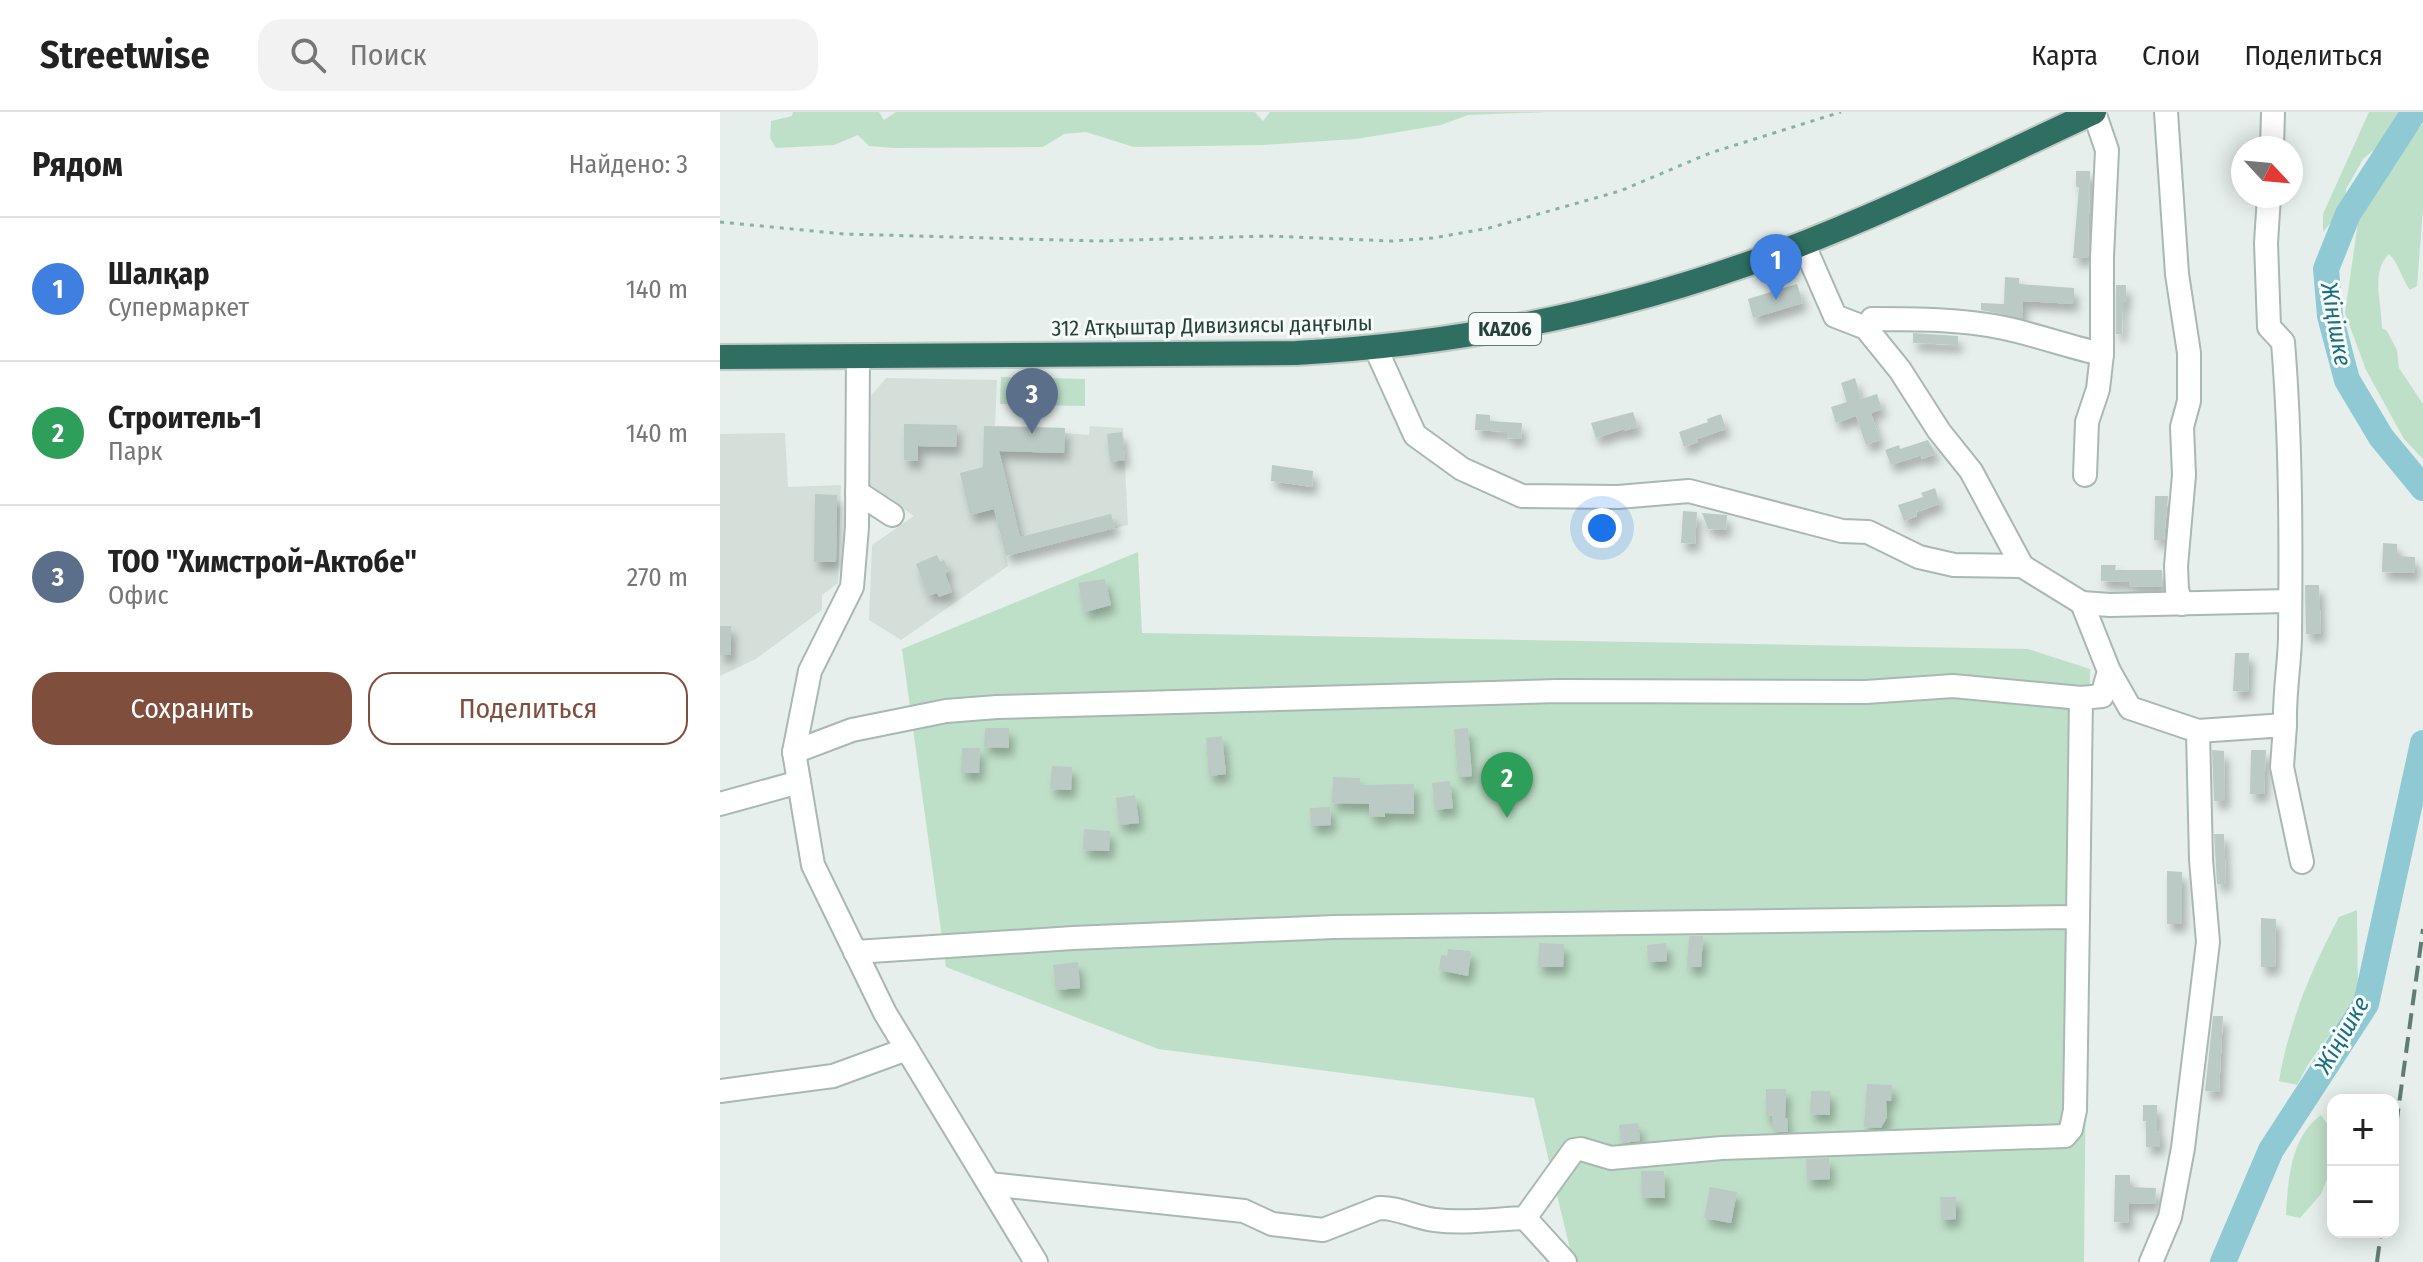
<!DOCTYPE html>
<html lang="ru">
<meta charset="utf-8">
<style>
body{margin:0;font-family:"Fira Sans Condensed",sans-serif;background:#f2f2f2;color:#222}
.controls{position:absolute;right:24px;bottom:24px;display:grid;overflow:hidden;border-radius:16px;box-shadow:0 4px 20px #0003}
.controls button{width:72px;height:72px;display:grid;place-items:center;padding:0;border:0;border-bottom:2px solid #e0e0e0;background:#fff;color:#222;font:40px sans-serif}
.compass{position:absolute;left:1511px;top:24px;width:72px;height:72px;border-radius:50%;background:#fff;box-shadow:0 4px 20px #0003;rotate:116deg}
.you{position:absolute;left:882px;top:416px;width:28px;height:28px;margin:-20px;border:6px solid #fff;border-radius:50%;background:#1a73e8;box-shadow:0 0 0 12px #1a73e833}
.badge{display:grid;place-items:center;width:52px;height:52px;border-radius:50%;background:#804e3d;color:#fff;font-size:26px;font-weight:700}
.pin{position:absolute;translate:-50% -66px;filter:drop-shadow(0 2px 4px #0008)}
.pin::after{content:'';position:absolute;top:42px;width:28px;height:24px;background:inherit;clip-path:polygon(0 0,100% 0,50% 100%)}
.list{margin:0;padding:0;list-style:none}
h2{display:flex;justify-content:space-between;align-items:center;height:104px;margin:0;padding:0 32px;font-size:34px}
h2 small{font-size:26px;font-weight:400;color:#767676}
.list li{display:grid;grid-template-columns:52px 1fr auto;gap:24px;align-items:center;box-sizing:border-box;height:144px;padding:0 32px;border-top:2px solid #e0e0e0}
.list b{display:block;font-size:30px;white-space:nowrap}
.list p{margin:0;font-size:26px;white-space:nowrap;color:#767676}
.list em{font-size:26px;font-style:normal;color:#767676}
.actions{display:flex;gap:16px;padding:24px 32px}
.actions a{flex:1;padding:18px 0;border:2px solid #804e3d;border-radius:24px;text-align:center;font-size:28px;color:#804e3d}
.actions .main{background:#804e3d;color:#fff}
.icon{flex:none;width:44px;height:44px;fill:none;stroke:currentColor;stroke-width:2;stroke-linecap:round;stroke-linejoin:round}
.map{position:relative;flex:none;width:1703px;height:1150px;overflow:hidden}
header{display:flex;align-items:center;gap:48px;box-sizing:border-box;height:112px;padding:0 40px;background:#fff;border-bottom:2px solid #e0e0e0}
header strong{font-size:38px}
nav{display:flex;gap:44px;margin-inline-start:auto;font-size:28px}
.search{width:560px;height:72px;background:#f2f2f2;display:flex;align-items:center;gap:20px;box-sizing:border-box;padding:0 28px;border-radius:24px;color:#767676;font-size:30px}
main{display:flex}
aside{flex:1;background:#fff}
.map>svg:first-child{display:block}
</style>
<header>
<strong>Streetwise</strong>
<div class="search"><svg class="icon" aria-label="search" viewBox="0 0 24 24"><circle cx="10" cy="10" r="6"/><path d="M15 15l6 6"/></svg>Поиск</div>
<nav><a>Карта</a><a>Слои</a><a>Поделиться</a></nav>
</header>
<main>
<aside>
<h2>Рядом<small>Найдено: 3</small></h2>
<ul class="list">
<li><span class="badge" style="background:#3f7fe0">1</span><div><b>Шалқар</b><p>Супермаркет</p></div><em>140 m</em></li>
<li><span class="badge" style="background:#2e9e5b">2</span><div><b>Строитель-1</b><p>Парк</p></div><em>140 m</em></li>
<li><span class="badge" style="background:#5c6f8a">3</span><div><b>ТОО &quot;Химстрой-Актобе&quot;</b><p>Офис</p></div><em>270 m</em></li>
</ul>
<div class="actions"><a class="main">Сохранить</a><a>Поделиться</a></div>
</aside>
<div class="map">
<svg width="1703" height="1150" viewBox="0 0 1703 1150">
<defs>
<filter id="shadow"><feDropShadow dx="4.5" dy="8" stdDeviation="4" flood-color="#0004"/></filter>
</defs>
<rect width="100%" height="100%" fill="#e6efeb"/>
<g fill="#d4dfda">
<path d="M166,266l111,2 -2,46 70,2v5l24,2 1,-9 33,2 5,97 -122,31 2,10 -107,74 -32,-20 3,-75 42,-29 -44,-30 1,-90z"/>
<path d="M65,321l3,54 53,-2 -3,98 -16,12v15l-66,49 -36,17v-242z"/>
</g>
<g fill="#bfe0c8">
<path d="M73,0h86l5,8 12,-8h359l8,9 7,-9h278l-80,3 -27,10 -85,14 -92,6 -130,2 -48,-15 -22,2 -21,13 -149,1 -25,-2 -11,-11 -24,10 -58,3 -6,-10 1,-17 21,-5z"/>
<path d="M1649,0h31l-24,36 -13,11 -17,30v15l-23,28v-18z"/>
<path d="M1703,12v85l-6,77 -7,4c-9,-12 -10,-25 -21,-36 -19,18 -7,50 -7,74l5,3 10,19 2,18 24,36v55l-19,-20 -38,-69 -21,-57 14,-98 20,-26 31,-51z"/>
<path d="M281,265l84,2v27l-85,-2z"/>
<path d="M418,440l4,81 886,16 62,20 -6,593h-511l-39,-164 -376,-49 -212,-82 -44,-318z"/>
<path d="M1637,798l1,86 -49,67 -12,22 -18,-4c10,-59 32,-111 60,-164z"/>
<path d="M1601,1003l11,16 1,33 -12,30 -21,24 -14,-3c2,-34 4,-78 35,-100z"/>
</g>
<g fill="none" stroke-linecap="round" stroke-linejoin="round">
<g stroke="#8ec9d4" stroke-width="26">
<path d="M1694,0l-66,102 -22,55 4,47 17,64 34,57 42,51"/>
<path d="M1503,1150l48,-112 95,-146 57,-261"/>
</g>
</g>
<g fill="#bbcac4" filter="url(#shadow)">
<path d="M1356,59h14l-2,87h-15l6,-71h-3z"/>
<path d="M1285,165l14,1v6l55,4v16l-51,-3v17l-42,-8v-7l23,1z"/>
<path d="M1077,172l6,19 -50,15 -5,-19z"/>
<path d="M1396,173h10v17h-3l-1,32h-6z"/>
<path d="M1193,221l45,3v9l-45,-2z"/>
<path d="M1135,266l6,21 16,-5 5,15 -11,4 9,27 -14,5 -10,-29 -20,7 -5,-16 16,-5 -6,-19z"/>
<path d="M913,300l5,15 -14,4v-2l-28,9 -5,-15z"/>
<path d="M756,302l14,1v6l32,2 -1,16 -14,-1v-6l-32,-2z"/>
<path d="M1001,302l5,15 -30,10 2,3 -14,5 -5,-15 29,-10 -1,-3z"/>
<path d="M184,312l53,1 -1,22 -38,-1v15l-14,-1z"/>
<path d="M264,314l81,2 -1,25 -65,-2 21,86 91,-23 4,14 -109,28 -12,-47 -24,6 -10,-42 23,-6z"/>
<path d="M402,320l3,28 -15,2 -3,-28z"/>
<path d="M1208,328l8,14 -14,5 -1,-4 -30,10 -6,-15 14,-5 1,4z"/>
<path d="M552,353l41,6 -1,16 -41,-6z"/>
<path d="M1215,376l5,16 -24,8 1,4 -13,5 -6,-16 25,-8 -2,-4z"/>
<path d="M95,382l22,1 -1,67h-22z"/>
<path d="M1435,384h13l-4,44h-10z"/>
<path d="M963,399l14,1 -2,32 -14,-1z"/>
<path d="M982,401l25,2 -1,15 -18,-1z"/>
<path d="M1663,431l14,1v12l18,1v16l-33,-1z"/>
<path d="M217,443l3,7 4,-2 5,11 -4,2 7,19 -13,5 -2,-4 -9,3 -12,-32z"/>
<path d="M1381,453h15l-1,5h47l1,17 -34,-1v-4l-28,-1z"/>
<path d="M385,467l6,26 -26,7 -7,-29z"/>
<path d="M1585,473h14l2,49h-15z"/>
<rect x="0" y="514" width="11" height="29"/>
<path d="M1515,541h14l-1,39 -15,-1z"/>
<path d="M265,616h24v20l-25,-1z"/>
<path d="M748,616l4,48 -14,1 -4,-48z"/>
<path d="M502,624l4,38 -17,2 -3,-38z"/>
<path d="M242,636h18l-1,25h-18z"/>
<path d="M1492,638l12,1 1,50h-11z"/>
<path d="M1531,638h15l-2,44h-14z"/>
<path d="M332,654l20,1 -1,23 -21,-1z"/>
<path d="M613,665l27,1v7l54,-1v30l-29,-1v4l-16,-1v-12l-37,-1z"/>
<path d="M730,669l3,27 -18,2 -3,-27z"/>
<path d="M415,683l4,28 -20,2 -3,-27z"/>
<path d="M610,695l1,18 -20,1 -1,-18z"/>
<path d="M364,717l26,2 -1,20 -26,-1z"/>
<path d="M1494,722h10l2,50h-9z"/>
<path d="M1447,759l15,1v52h-15z"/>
<path d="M1541,806l15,1 -1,48h-14z"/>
<path d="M969,824h14l-2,31h-14z"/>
<path d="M819,831l25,1 -1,23h-25z"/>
<path d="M946,831l1,18 -19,1 -1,-17z"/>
<path d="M728,837l23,2 -3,25 -29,-6 2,-15 6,1z"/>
<path d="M358,850l2,26 -24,2 -3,-25z"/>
<path d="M1493,904h10l-4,76 -14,-1z"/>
<path d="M1147,972l25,1 -1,16h-5l1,16 -6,11 -17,-1z"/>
<path d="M1046,977h20l-1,29h2l1,14h-14l-2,-16h-6z"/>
<path d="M1091,979h19v24l-20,-1z"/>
<path d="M1423,993h14v26h3v16h-14v-26h-3z"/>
<path d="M918,1011l2,18 -19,2 -2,-18z"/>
<path d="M1109,1046l1,21 -23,1 -1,-21z"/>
<path d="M921,1059h23l1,27h-23z"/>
<path d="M1395,1063h15v12l26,1 -1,16 -26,-1 -1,20 -14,-1z"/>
<path d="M990,1075l27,5 -6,31 -27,-5z"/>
<path d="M1220,1085h16v22l-15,1z"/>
</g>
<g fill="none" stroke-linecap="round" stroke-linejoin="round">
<g stroke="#a8b8b2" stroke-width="26">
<g id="minor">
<path d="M1446,0l11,162 12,79v48l-7,26 2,48 -8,91 1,24 5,14"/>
<path d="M1552,36l1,-36"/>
<path d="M1549,84l-3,47 3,84 14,15c8,99 8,198 7,297 -1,29 -6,57 -5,86"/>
<path d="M1083,131l32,73 31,12 34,42 39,61 32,40 51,95"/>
<path d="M1146,216l6,-9c44,0 89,0 132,9 33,7 65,19 98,26v-97l5,-107 -13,-38"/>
<path d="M656,237l39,86 47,34 60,27 96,1 71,-6 153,40 26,1 51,25 35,8 68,1 60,37 27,68 -7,25 -21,2 -3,219"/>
<path d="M138,243l-1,172 -5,60 -42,84 -16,81 19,113 72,148 151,249"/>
<path d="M1365,363l2,-53 11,-33 4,-35"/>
<path d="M137,380l35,23"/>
<path d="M1362,491l28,2 180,-4"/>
<path d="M1389,559l21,37 68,23 3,129 7,82 -25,206 -13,69 -19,45"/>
<path d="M1478,619l87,-6 -3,42 20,95"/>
<path d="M74,640l58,-22 94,-19 51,-4 561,-16 308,1 87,-6 128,12"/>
<path d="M0,692l79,-22"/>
<path d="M135,840l218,-14 261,-11 744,-10 -3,193 -4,19 -6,7 -343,12 -111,10 -30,-9 -7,1 -49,68c-29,1 -61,6 -90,2 -19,-2 -38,-13 -56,-12l-56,22 -51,-6 -28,-13 -255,-27"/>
<path d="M0,979l113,-15 74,-27"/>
<path d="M805,1106l40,44"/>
</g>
</g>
<g stroke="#c2cac8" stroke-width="28">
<path id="highway" d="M0,245l576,-4c187,-10 371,-52 545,-125 86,-35 169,-77 253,-116"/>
</g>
<path stroke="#86b3a5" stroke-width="3" stroke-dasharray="4 6" stroke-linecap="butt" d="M0,110l124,12 253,7 171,-5 124,5 41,-3 56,-10 131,-37 90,-38 131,-41"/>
<use href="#minor" stroke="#fff" stroke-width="22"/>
<use href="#highway" stroke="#2f6f62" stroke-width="24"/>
<g stroke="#5f7d75" stroke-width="4" stroke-dasharray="16 8" stroke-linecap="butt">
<path d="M1673,1036l30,-219"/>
<path d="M1657,1150l4,-30"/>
</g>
</g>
<g text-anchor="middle" stroke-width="6" stroke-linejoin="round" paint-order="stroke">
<rect fill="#f7fbf9" stroke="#637a73" stroke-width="2" x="749" y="201" width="72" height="32" rx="6"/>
<g font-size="20" font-weight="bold" fill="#24423a">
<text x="785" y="224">KАZ06</text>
</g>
<g font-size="22" fill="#24423a" stroke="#f7fbf9">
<text transform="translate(492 213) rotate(-1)" y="8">312 Атқыштар Дивизиясы даңғылы</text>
</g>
<g font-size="24" font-style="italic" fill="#1c6f80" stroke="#f7fbf9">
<text transform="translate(1616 212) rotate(80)" y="8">Жіңішке</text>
<text transform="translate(1622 923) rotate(-60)" y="8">Жіңішке</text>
</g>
</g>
</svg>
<div class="controls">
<button>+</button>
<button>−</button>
</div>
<svg class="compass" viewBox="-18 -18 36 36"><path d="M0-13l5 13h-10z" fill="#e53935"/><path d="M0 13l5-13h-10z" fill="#767676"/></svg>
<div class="you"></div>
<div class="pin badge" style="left:1056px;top:188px;background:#3f7fe0">1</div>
<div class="pin badge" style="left:787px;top:706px;background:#2e9e5b">2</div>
<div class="pin badge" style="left:312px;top:322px;background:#5c6f8a">3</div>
</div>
</main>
